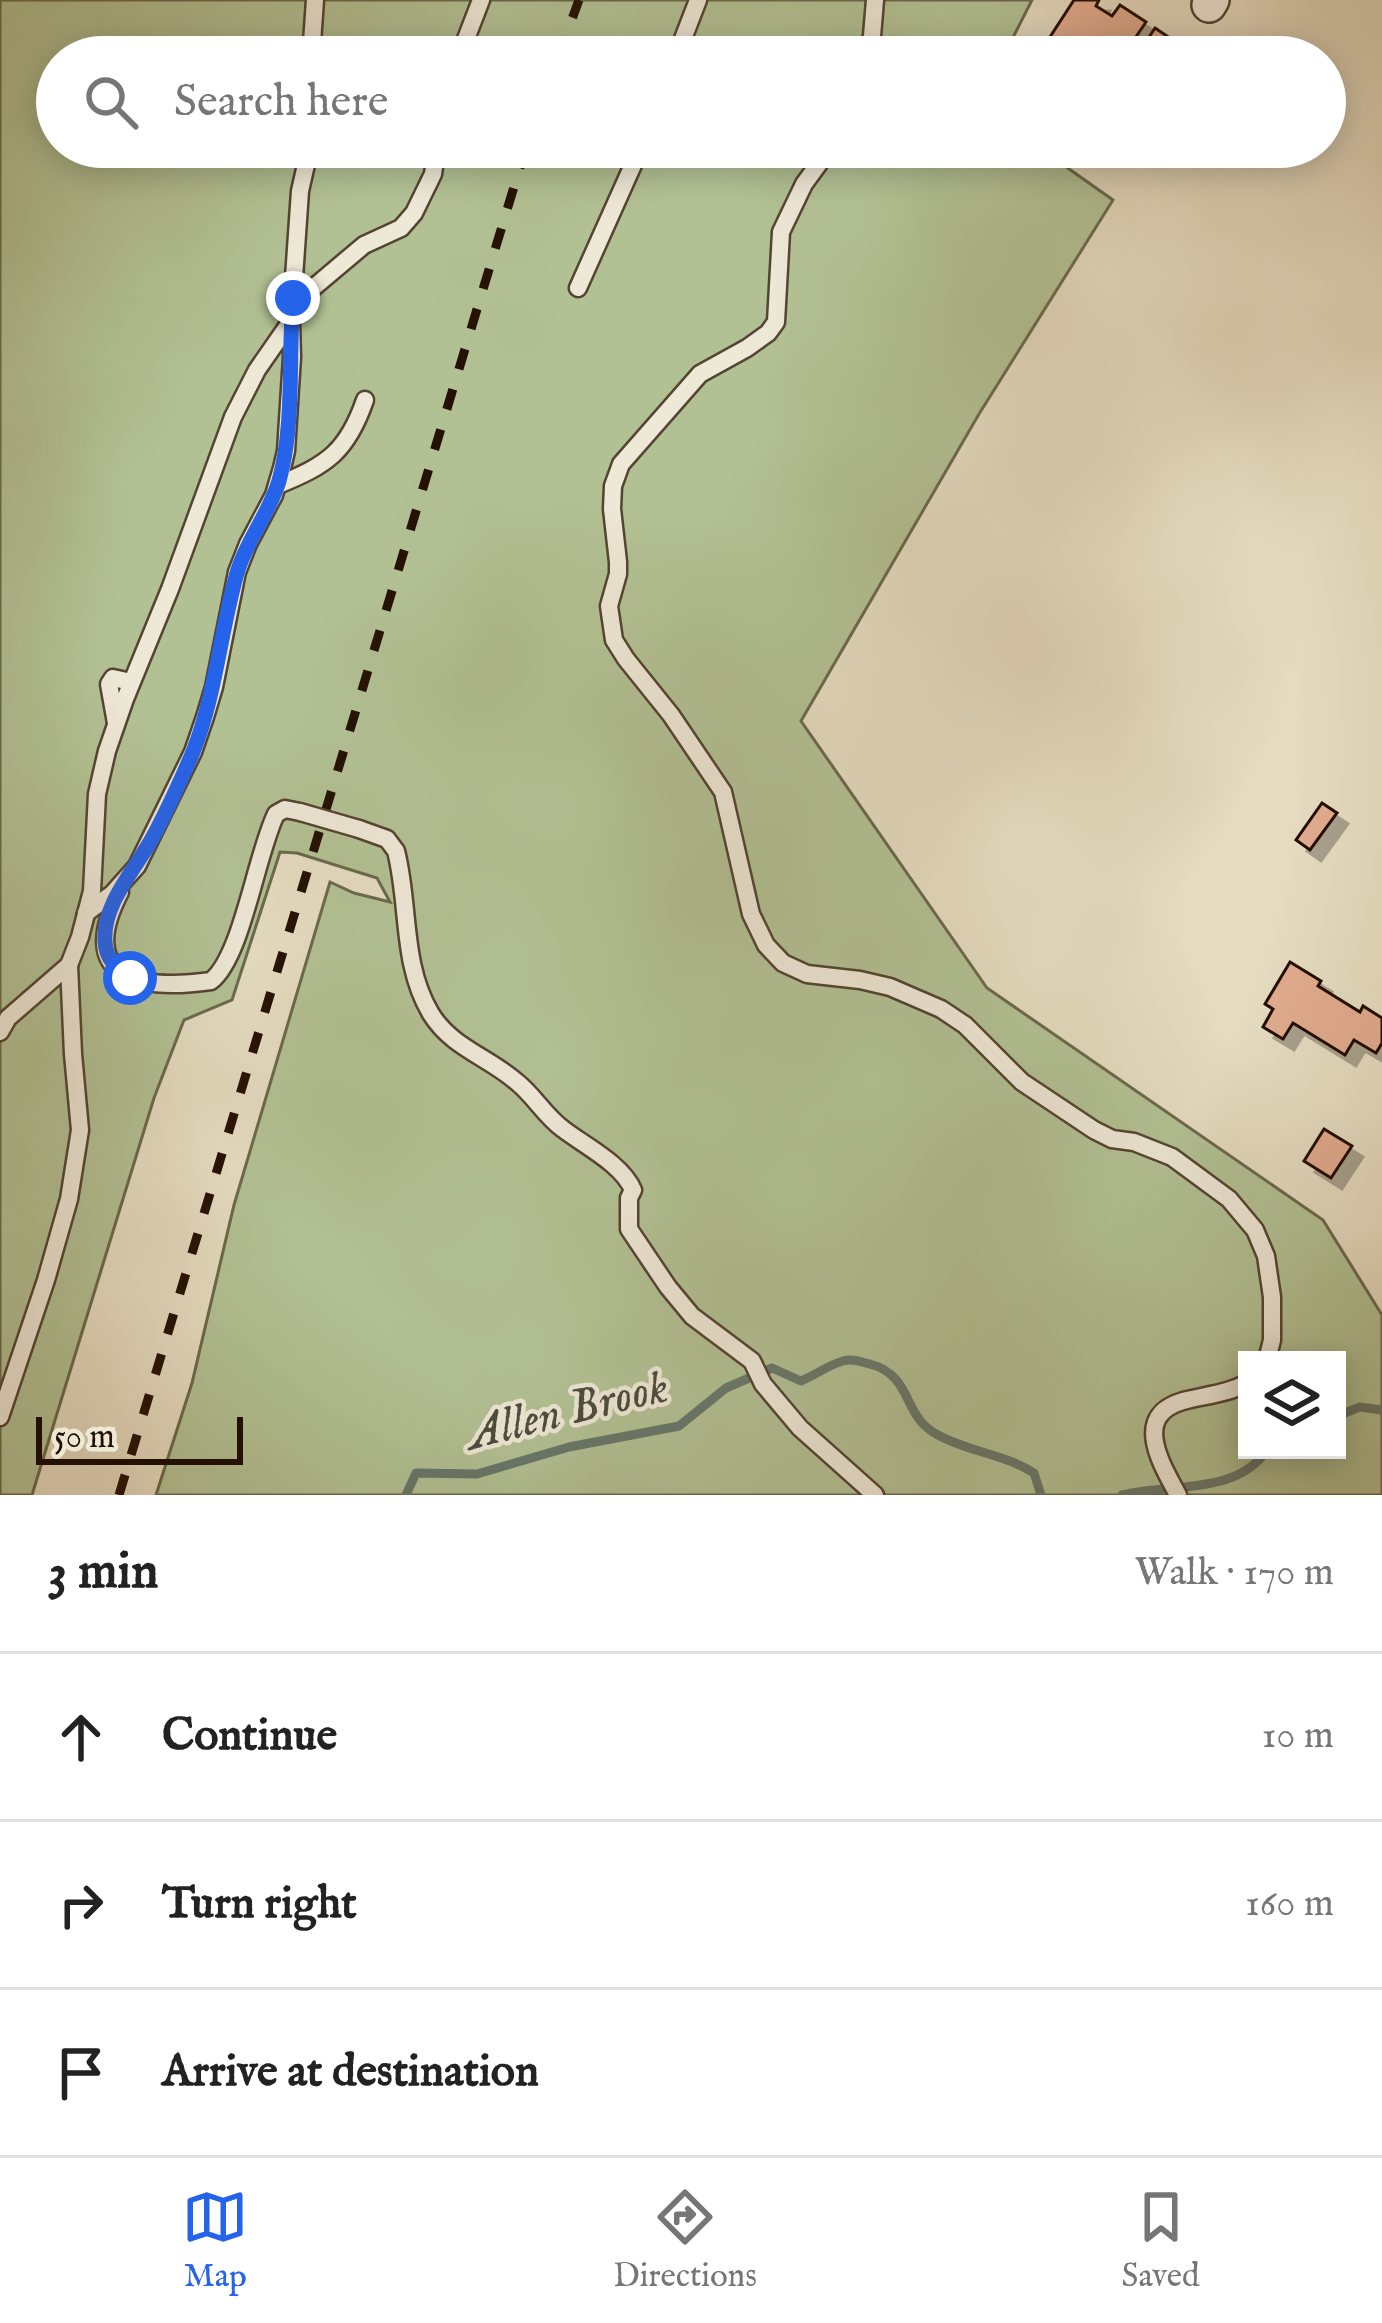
<!DOCTYPE html>
<meta charset="utf-8">
<style>
body{margin:0;font-family:"IM FELL English",serif;background:#f6f6f6;color:#222}
.controls{position:absolute;right:36px;bottom:36px;display:grid;overflow:hidden;border-radius:0px;box-shadow:0 6px 30px #0003}
.controls button{width:108px;height:108px;display:grid;place-items:center;padding:0;border:0;border-bottom:3px solid #e0e0e0;background:#fff;color:#222;font:60px sans-serif}
.scale{position:absolute;left:36px;bottom:30px;width:207px;box-sizing:border-box;padding-left:12px;border:6px solid #241103;border-top:0;font-size:33px;line-height:42px;white-space:nowrap;color:#241103;-webkit-text-stroke:9px #eee8d7;paint-order:stroke}
.stop{position:absolute;width:36px;height:36px;margin:-27px;border:9px solid #2563eb;border-radius:50%;background:#fff}
.stop.end{background:#2563eb;border-color:#fff;box-shadow:0 3px 12px #0008}
.list{margin:0;padding:0;list-style:none}
h2{display:flex;justify-content:space-between;align-items:center;height:156px;margin:0;padding:0 48px;font-size:51px}
h2 small{font-size:39px;font-weight:400;color:#767676}
.list li{display:grid;grid-template-columns:78px 1fr auto;gap:36px;align-items:center;box-sizing:border-box;height:168px;padding:0 48px;border-top:3px solid #e0e0e0}
.list b{display:block;font-size:45px;white-space:nowrap}
.list em{font-size:39px;font-style:normal;color:#767676}
.icon{flex:none;width:66px;height:66px;fill:none;stroke:currentColor;stroke-width:2;stroke-linecap:round;stroke-linejoin:round}
.map{position:relative;flex:none;width:1382px;height:1495px;overflow:hidden}
.search{position:absolute;background:#fff;box-shadow:0 6px 30px #0003;left:36px;right:36px;top:36px;height:132px;display:flex;align-items:center;gap:30px;box-sizing:border-box;padding:0 42px;border-radius:66px;color:#767676;font-size:45px}
.sheet{height:660px;background:#fff}
nav{display:flex;justify-content:space-around;align-items:center;box-sizing:border-box;height:168px;border-top:3px solid #e0e0e0;background:#fff;font-size:33px;color:#767676}
nav a{display:grid;justify-items:center;gap:6px}
nav .on{color:#2563eb}
.map>svg:first-child{display:block}
</style>
<div class="map">
<svg width="1382" height="1495" viewBox="0 0 1382 1495">
<defs>
<filter id="shadow"><feDropShadow dx="11" dy="11" stdDeviation="0" flood-color="#0004"/></filter>
</defs>
<rect width="100%" height="100%" fill="#e5dcc1"/>
<filter id="stains"><feTurbulence type="fractalNoise" baseFrequency=".00167" numOctaves="4"/><feColorMatrix values="0 0 0 0 .2 0 0 0 0 .09 0 0 0 0 .02 0 0 0 .5 -.17"/></filter>
<radialGradient id="worn" r=".72"><stop offset=".6" stop-color="#630" stop-opacity="0"/><stop offset="1" stop-color="#630" stop-opacity=".3"/></radialGradient>
<path fill="#b2c194" stroke="#6b694c" stroke-width="3" fill-rule="evenodd" d="M0,0h1032l-29,57h-946v90h981l75,53 -134,214 -178,307 186,267 336,232 59,95v180h-1226l36,-112 42,-178 96,-323 24,11 36,9 -13,-24 -80,-25 -17,-1 -48,148 -48,20 -30,78 -122,397h-32zM1247,1360h90v90h-90z"/>
<g fill="none" stroke-linecap="round" stroke-linejoin="round">
<g stroke="#68786b" stroke-width="9">
<path d="M1337,1416l23,-9 22,3"/>
<path d="M406,1495l10,-22 61,1 92,-27 110,-21 47,-38 46,-20 29,13c15,-6 27,-16 42,-20 9,-3 18,1 27,3 44,12 31,52 68,71 31,17 66,19 96,38l7,22"/>
<path d="M1122,1495c50,-12 115,0 145,-45"/>
</g>
</g>
<g fill="#e1ac8f" stroke="#241103" stroke-width="3" filter="url(#shadow)">
<path d="M1074,0h25l-3,6 16,10 8,-11 26,17 -21,31 -17,-12 -10,16h-61z"/>
<path d="M1155,28l28,19 -6,10h-41z"/>
<path d="M1322,803l15,10 -27,37 -14,-10z"/>
<path d="M1290,962l31,19 -3,5 42,26 3,-6 19,12v25l-6,10 -22,-13 -9,15 -52,-32 -10,16 -20,-12 10,-18 -8,-5z"/>
<path d="M1324,1129l28,17 -21,32 -27,-17z"/>
</g>
<g fill="none" stroke-linecap="round" stroke-linejoin="round">
<g stroke="#544432" stroke-width="21">
<g id="lane">
<path d="M311,57l4,-57"/>
<path d="M459,57l22,-57"/>
<path d="M676,57l22,-57"/>
<path d="M866,57l6,-21 3,-36"/>
<path d="M831,147l-27,37 -23,48 -5,90 -8,11 -21,15 -47,26 -79,90 -8,22 -1,23 6,53v12l-9,32 5,34 12,19 45,56 52,77 28,122 15,31 17,18 24,11 53,6 30,7 51,22 24,16 57,57 72,48 18,9 22,3 38,15 57,42 26,31 11,26 6,41v43l-5,20"/>
<path d="M578,288l63,-141"/>
<path d="M278,485c49,-20 69,-33 87,-85"/>
<path d="M116,723l-7,-39 4,-6 18,4"/>
<path d="M359,829l28,10 9,12c14,55 5,113 35,163 21,34 58,43 87,69 17,14 27,33 45,46 22,17 59,35 70,61l-4,8v31l39,58 24,29 60,45 11,23 37,44 75,67"/>
<path d="M120,892c-45,87 20,99 91,89 31,-24 45,-126 65,-167l9,-5 15,3"/>
<path d="M86,913l26,-19 25,-28 56,-114 12,-35 9,-30 23,-115 11,-28 26,-49 8,-27 4,-17 6,-94 -1,-36 22,-33 51,-43 37,-17 13,-15 19,-39 4,-27"/>
<path d="M0,1032l8,-14 61,-53 11,-28 12,-46 5,-97 10,-43 18,-52 45,-110 63,-172 24,-47 34,-49 9,-130 10,-44"/>
<path d="M0,1417l46,-137 23,-81 11,-69 -7,-76 -4,-89"/>
<path d="M1178,1495c-16,-30 -47,-79 5,-94 22,-6 44,-7 64,-18"/>
</g>
</g>
<g stroke="#544432" stroke-width="38">
<path id="street" d="M1209,5l3,-5"/>
</g>
<use href="#lane" stroke="#eee8d7" stroke-width="16"/>
<use href="#street" stroke="#eee8d7" stroke-width="33"/>
<g stroke="#241103" stroke-width="9" stroke-dasharray="21 21" stroke-linecap="butt">
<path d="M558,57l21,-57"/>
<path d="M119,1495l407,-1348"/>
</g>
<g stroke="#544432" stroke-width="21" stroke-linecap="butt">
<path id="lane-bridge" d="M300,812l59,17"/>
</g>
<use href="#lane-bridge" stroke="#eee8d7" stroke-width="16"/>
</g>
<g fill="none" stroke-linecap="round" stroke-linejoin="round">
<path stroke="#2563eb" stroke-width="15" d="M130,978c-13,-9 -24,-19 -25,-36 -3,-39 32,-74 49,-107 14,-26 27,-55 39,-83 23,-58 27,-119 44,-179 9,-32 32,-59 42,-92 16,-57 9,-124 14,-183"/>
</g>
<g text-anchor="middle" stroke-width="9" stroke-linejoin="round" paint-order="stroke">
<g font-size="48" font-style="italic" fill="#4c4d40" stroke="#eee8d7">
<text transform="translate(567 1408) rotate(-14)" y="17">Allen Brook</text>
</g>
</g>
<rect width="100%" height="100%" filter="url(#stains)"/>
<rect width="100%" height="100%" fill="url(#worn)"/>
</svg>
<div class="controls">
<button><svg class="icon" aria-label="layers" viewBox="0 0 24 24"><path d="M12 4l9 5-9 5-9-5zM3 14l9 5 9-5"/></svg></button>
</div>
<div class="scale">50 m</div>
<div class="stop" style="left:130px;top:978px"></div>
<div class="stop end" style="left:293px;top:298px"></div>
<div class="search"><svg class="icon" aria-label="search" viewBox="0 0 24 24"><circle cx="10" cy="10" r="6"/><path d="M15 15l6 6"/></svg>Search here</div>
</div>
<section class="sheet">
<h2>3 min<small>Walk · 170 m</small></h2>
<ul class="list">
<li><svg class="icon" aria-label="ahead" viewBox="0 0 24 24"><path d="M12 20V5M6 11l6-6 6 6"/></svg><div><b>Continue</b></div><em>10 m</em></li>
<li><svg class="icon" aria-label="right" viewBox="0 0 24 24"><path d="M7 20v-9h11M14 6l5 5-5 5"/></svg><div><b>Turn right</b></div><em>160 m</em></li>
<li><svg class="icon" aria-label="arrive" viewBox="0 0 24 24"><path d="M6 21V4h12l-3 4 3 4H6"/></svg><div><b>Arrive at destination</b></div></li>
</ul>
</section>
<nav>
<a class="on"><svg class="icon" aria-label="map" viewBox="0 0 24 24"><path d="M3 6l6-2 6 2 6-2v14l-6 2-6-2-6 2zM9 4v14M15 6v14"/></svg>Map</a>
<a><svg class="icon" aria-label="directions" viewBox="0 0 24 24"><path d="M12 3l9 9-9 9-9-9zM9 14v-3h6M13 9l2 2-2 2"/></svg>Directions</a>
<a><svg class="icon" aria-label="saved" viewBox="0 0 24 24"><path d="M7 4h10v16l-5-4-5 4z"/></svg>Saved</a>
</nav>
